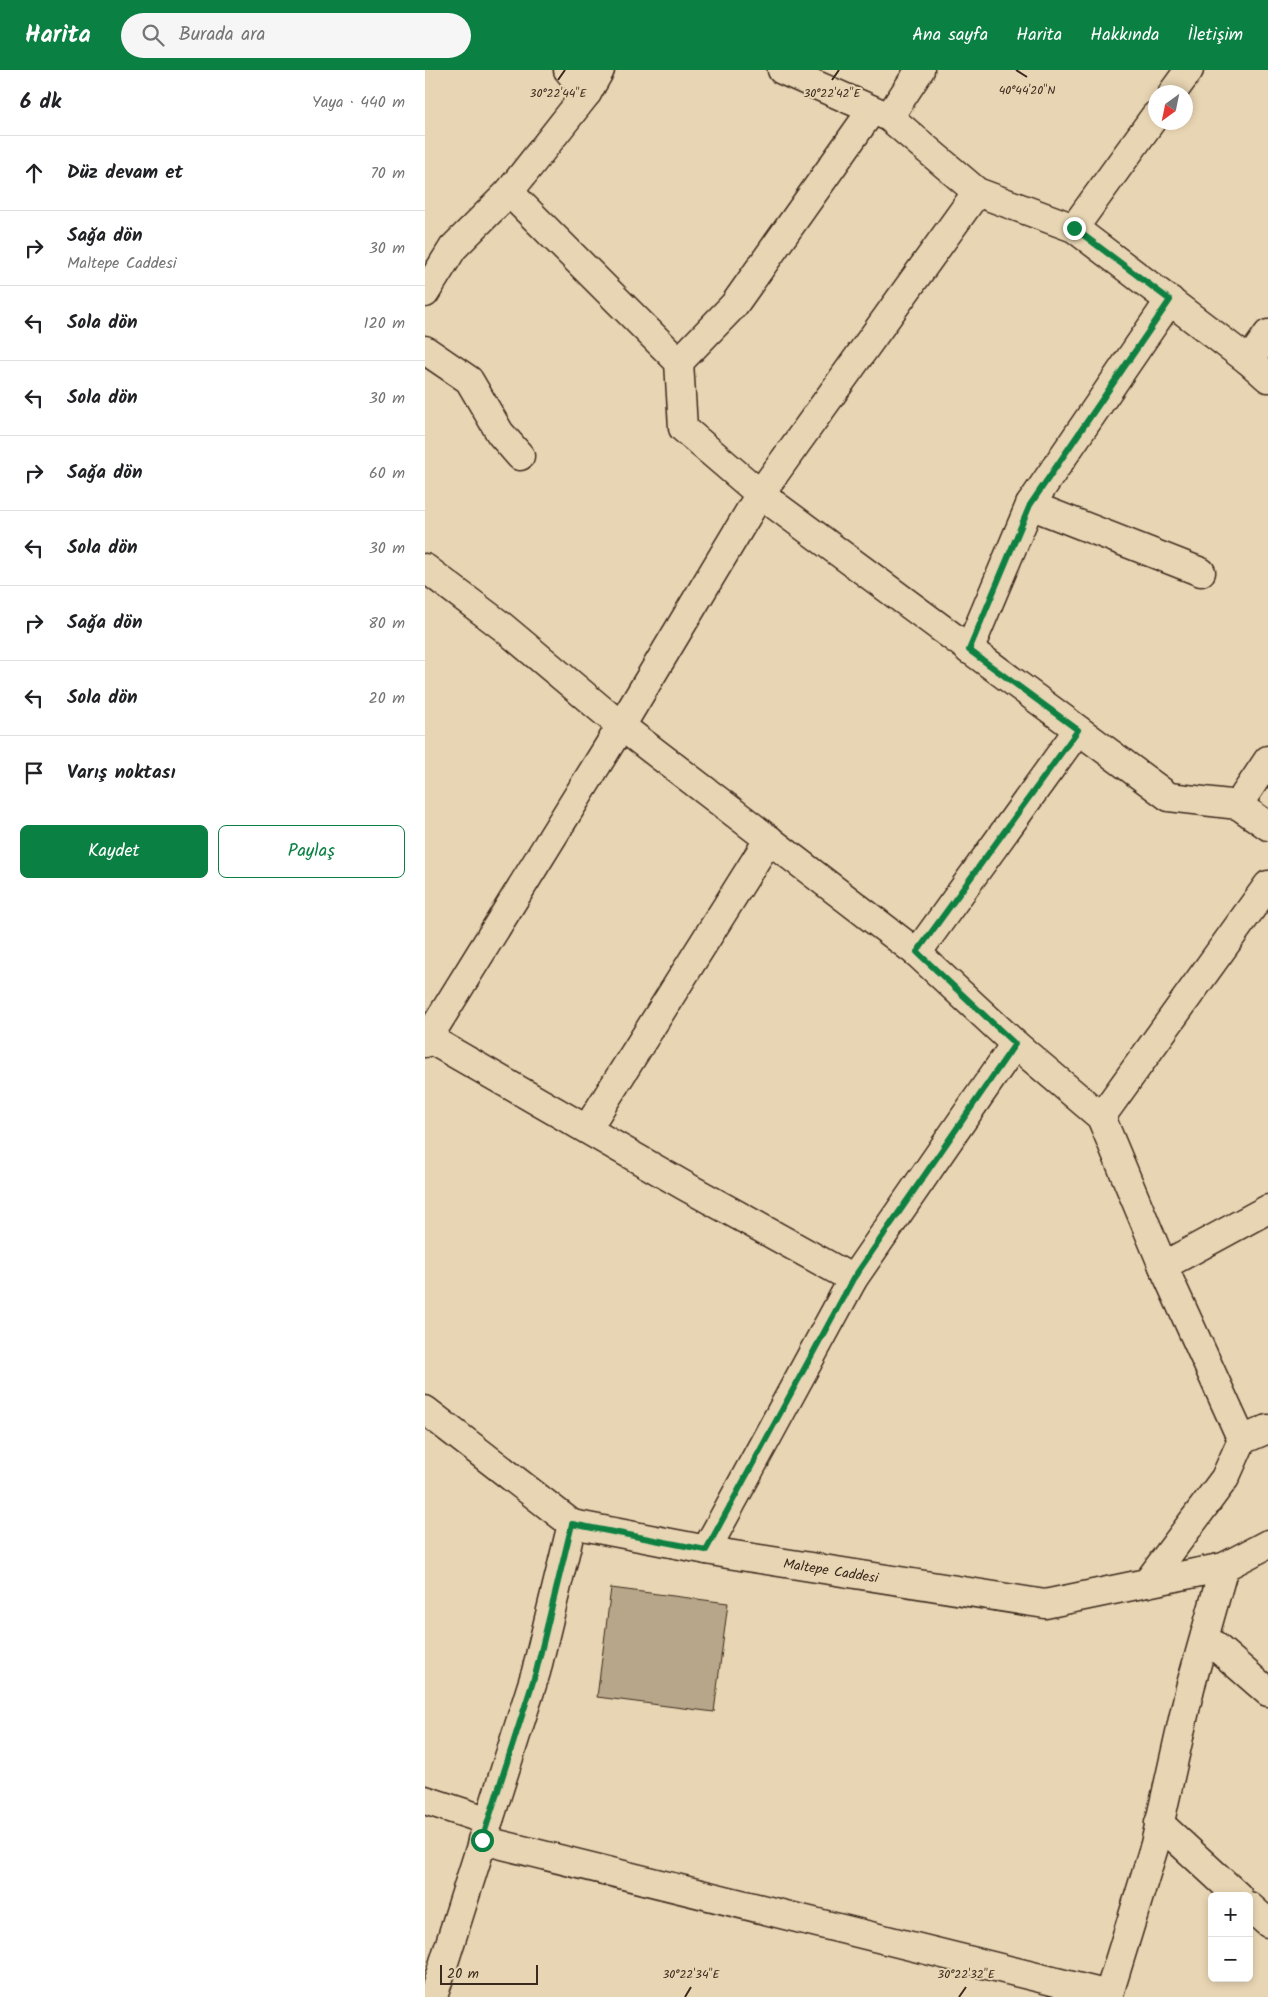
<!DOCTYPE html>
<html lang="tr">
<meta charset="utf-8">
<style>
body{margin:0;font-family:Kalam,sans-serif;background:#f6f6f6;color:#202124}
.controls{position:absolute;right:15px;bottom:15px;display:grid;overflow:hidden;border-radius:8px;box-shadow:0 2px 8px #0003}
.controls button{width:45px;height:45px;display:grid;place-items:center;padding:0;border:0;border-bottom:1px solid #e0e0e0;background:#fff;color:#202124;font:25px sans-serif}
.compass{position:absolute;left:723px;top:15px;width:45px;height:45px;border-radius:50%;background:#fff;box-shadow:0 2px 8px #0003;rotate:213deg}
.scale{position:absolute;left:15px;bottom:12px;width:98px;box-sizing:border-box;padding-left:5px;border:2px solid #3b2a1e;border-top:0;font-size:14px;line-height:18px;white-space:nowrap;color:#3b2a1e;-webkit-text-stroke:4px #e8d5b3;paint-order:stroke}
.stop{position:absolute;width:15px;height:15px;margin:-11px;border:4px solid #0b8043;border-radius:50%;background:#fff}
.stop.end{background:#0b8043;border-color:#fff;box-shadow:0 1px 5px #0008}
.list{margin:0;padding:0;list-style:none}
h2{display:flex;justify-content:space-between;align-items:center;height:65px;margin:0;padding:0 20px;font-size:21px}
h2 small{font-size:16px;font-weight:400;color:#757577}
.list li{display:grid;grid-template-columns:32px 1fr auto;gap:15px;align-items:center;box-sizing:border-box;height:75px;padding:0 20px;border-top:1px solid #e0e0e0}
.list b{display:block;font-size:19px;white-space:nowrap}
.list p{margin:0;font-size:16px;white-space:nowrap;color:#757577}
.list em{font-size:16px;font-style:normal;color:#757577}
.actions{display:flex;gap:10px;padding:15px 20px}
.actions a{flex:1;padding:11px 0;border:1px solid #0b8043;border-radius:8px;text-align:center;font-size:18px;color:#0b8043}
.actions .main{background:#0b8043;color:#fff}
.icon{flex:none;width:28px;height:28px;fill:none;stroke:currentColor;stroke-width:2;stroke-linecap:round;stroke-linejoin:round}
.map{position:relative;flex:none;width:843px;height:1927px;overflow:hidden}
header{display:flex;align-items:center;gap:30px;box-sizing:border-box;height:70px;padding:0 25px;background:#0b8043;color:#fff}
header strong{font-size:24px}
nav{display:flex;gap:28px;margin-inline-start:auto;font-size:18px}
.search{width:350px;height:45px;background:#f6f6f6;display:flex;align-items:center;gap:12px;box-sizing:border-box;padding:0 18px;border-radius:28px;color:#757577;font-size:19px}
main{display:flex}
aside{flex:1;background:#fff}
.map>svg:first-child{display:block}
</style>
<header>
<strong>Harita</strong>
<div class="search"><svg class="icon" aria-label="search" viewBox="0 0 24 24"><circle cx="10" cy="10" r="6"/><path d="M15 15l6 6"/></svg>Burada ara</div>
<nav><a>Ana sayfa</a><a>Harita</a><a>Hakkında</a><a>İletişim</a></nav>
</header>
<main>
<aside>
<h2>6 dk<small>Yaya · 440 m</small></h2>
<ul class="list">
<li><svg class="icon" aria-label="ahead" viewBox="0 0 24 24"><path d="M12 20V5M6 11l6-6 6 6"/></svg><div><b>Düz devam et</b></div><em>70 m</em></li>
<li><svg class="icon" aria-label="right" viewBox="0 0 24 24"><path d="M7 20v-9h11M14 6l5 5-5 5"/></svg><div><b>Sağa dön</b><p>Maltepe Caddesi</p></div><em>30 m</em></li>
<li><svg class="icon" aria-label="left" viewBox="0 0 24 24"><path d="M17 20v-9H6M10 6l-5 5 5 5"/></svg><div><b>Sola dön</b></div><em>120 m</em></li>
<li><svg class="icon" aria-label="left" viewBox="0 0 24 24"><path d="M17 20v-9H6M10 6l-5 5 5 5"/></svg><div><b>Sola dön</b></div><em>30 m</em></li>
<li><svg class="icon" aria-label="right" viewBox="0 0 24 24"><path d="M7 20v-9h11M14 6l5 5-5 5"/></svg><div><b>Sağa dön</b></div><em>60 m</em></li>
<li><svg class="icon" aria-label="left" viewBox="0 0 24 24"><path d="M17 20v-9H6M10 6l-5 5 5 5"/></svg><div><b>Sola dön</b></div><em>30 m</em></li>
<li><svg class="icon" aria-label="right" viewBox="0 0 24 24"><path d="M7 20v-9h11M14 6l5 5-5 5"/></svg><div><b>Sağa dön</b></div><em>80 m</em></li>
<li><svg class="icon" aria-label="left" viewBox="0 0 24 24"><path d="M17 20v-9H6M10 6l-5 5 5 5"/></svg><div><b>Sola dön</b></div><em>20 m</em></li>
<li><svg class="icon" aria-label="arrive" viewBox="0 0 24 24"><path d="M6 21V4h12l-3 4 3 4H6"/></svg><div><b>Varış noktası</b></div></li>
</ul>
<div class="actions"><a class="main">Kaydet</a><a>Paylaş</a></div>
</aside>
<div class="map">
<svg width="843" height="1927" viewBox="0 0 843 1927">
<rect width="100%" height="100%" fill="#e8d5b3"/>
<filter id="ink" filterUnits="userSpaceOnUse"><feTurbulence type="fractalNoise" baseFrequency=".02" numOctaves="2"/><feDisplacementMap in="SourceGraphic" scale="10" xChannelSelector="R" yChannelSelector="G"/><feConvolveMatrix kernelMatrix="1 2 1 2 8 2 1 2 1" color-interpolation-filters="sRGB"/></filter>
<g filter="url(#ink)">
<path fill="#b7a689" stroke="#3b2a1e" d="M186,1518l117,15 -14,109 -117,-15z"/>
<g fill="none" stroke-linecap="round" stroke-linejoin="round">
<g stroke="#3b2a1e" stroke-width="31">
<g id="minor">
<path d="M143,0l19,23"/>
<path d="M357,0l107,47 88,75 97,36 175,133 19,17"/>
<path d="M748,22l16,-22"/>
<path d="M464,47l31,-47"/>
<path d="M84,122l170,170 4,66 77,66 409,303 69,8 30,21"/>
<path d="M649,158l81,-112"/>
<path d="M0,223l28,-45 56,-56 78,-99 13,-23"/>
<path d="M0,280l44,30 31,53 20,23"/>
<path d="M824,291l19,-27"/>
<path d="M254,292l55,-57 138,-195"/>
<path d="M605,435l171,67"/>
<path d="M0,498l78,59 118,99 296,227 98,91 86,73 62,149 79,174 -17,38 -78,105"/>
<path d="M544,580l61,-145 140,-205"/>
<path d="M813,735l30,-45"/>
<path d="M492,883l161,-223"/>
<path d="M3,968l257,148 168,93"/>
<path d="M0,973l196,-317 139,-232 217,-302"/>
<path d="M676,1047l167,-232"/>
<path d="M162,1059l182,-290"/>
<path d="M738,1196l105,-57"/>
<path d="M817,1370l26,-11"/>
<path d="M281,1480l147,-271 162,-235"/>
<path d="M780,1567l63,55"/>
<path d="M0,1730l64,21"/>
<path d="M734,1753l79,73"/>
<path d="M57,1770l627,155"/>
<path d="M824,1836l19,17"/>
<path d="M8,1927l103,-325 36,-148"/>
<path d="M683,1927l47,-153 35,-156 34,-121"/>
</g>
</g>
<g stroke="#3b2a1e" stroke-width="31">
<g id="tertiary">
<path id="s1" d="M0,1340l147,114 156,30 317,50 179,-37 44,-23"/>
</g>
</g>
<use href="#minor" stroke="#e8d5b3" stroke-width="28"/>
<use href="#tertiary" stroke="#e8d5b3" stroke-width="28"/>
</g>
</g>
<g fill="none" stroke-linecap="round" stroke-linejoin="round" filter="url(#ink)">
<path stroke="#0b8043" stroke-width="6" d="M57,1770l54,-168 36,-148 134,26 147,-271 162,-235 -98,-92 161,-222 -109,-80 61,-145 140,-205 -96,-72"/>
</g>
<path fill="none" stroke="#3b2a1e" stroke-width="2" d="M591,0l11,7M133,10l7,-10M407,10l7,-10M260,1927l6,-10M534,1927l7,-10"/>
<g text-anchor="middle" stroke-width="4" stroke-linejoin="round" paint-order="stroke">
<g font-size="14" fill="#3b2a1e" stroke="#e8d5b3">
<text dy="5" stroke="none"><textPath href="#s1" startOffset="449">Maltepe Caddesi</textPath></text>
</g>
</g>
<g font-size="12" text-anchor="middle" fill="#3b2a1e" stroke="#e8d5b3" stroke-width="4" stroke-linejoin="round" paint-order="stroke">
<text x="602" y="24">40°44'20"N</text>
<text x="133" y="27">30°22'44"E</text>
<text x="407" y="27">30°22'42"E</text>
<text x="266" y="1908">30°22'34"E</text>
<text x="541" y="1908">30°22'32"E</text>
</g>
</svg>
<div class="controls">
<button>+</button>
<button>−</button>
</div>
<svg class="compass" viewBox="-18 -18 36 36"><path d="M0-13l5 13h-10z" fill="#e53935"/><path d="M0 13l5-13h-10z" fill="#757577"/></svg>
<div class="scale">20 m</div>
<div class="stop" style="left:57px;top:1770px"></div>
<div class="stop end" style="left:649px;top:158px"></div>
</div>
</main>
